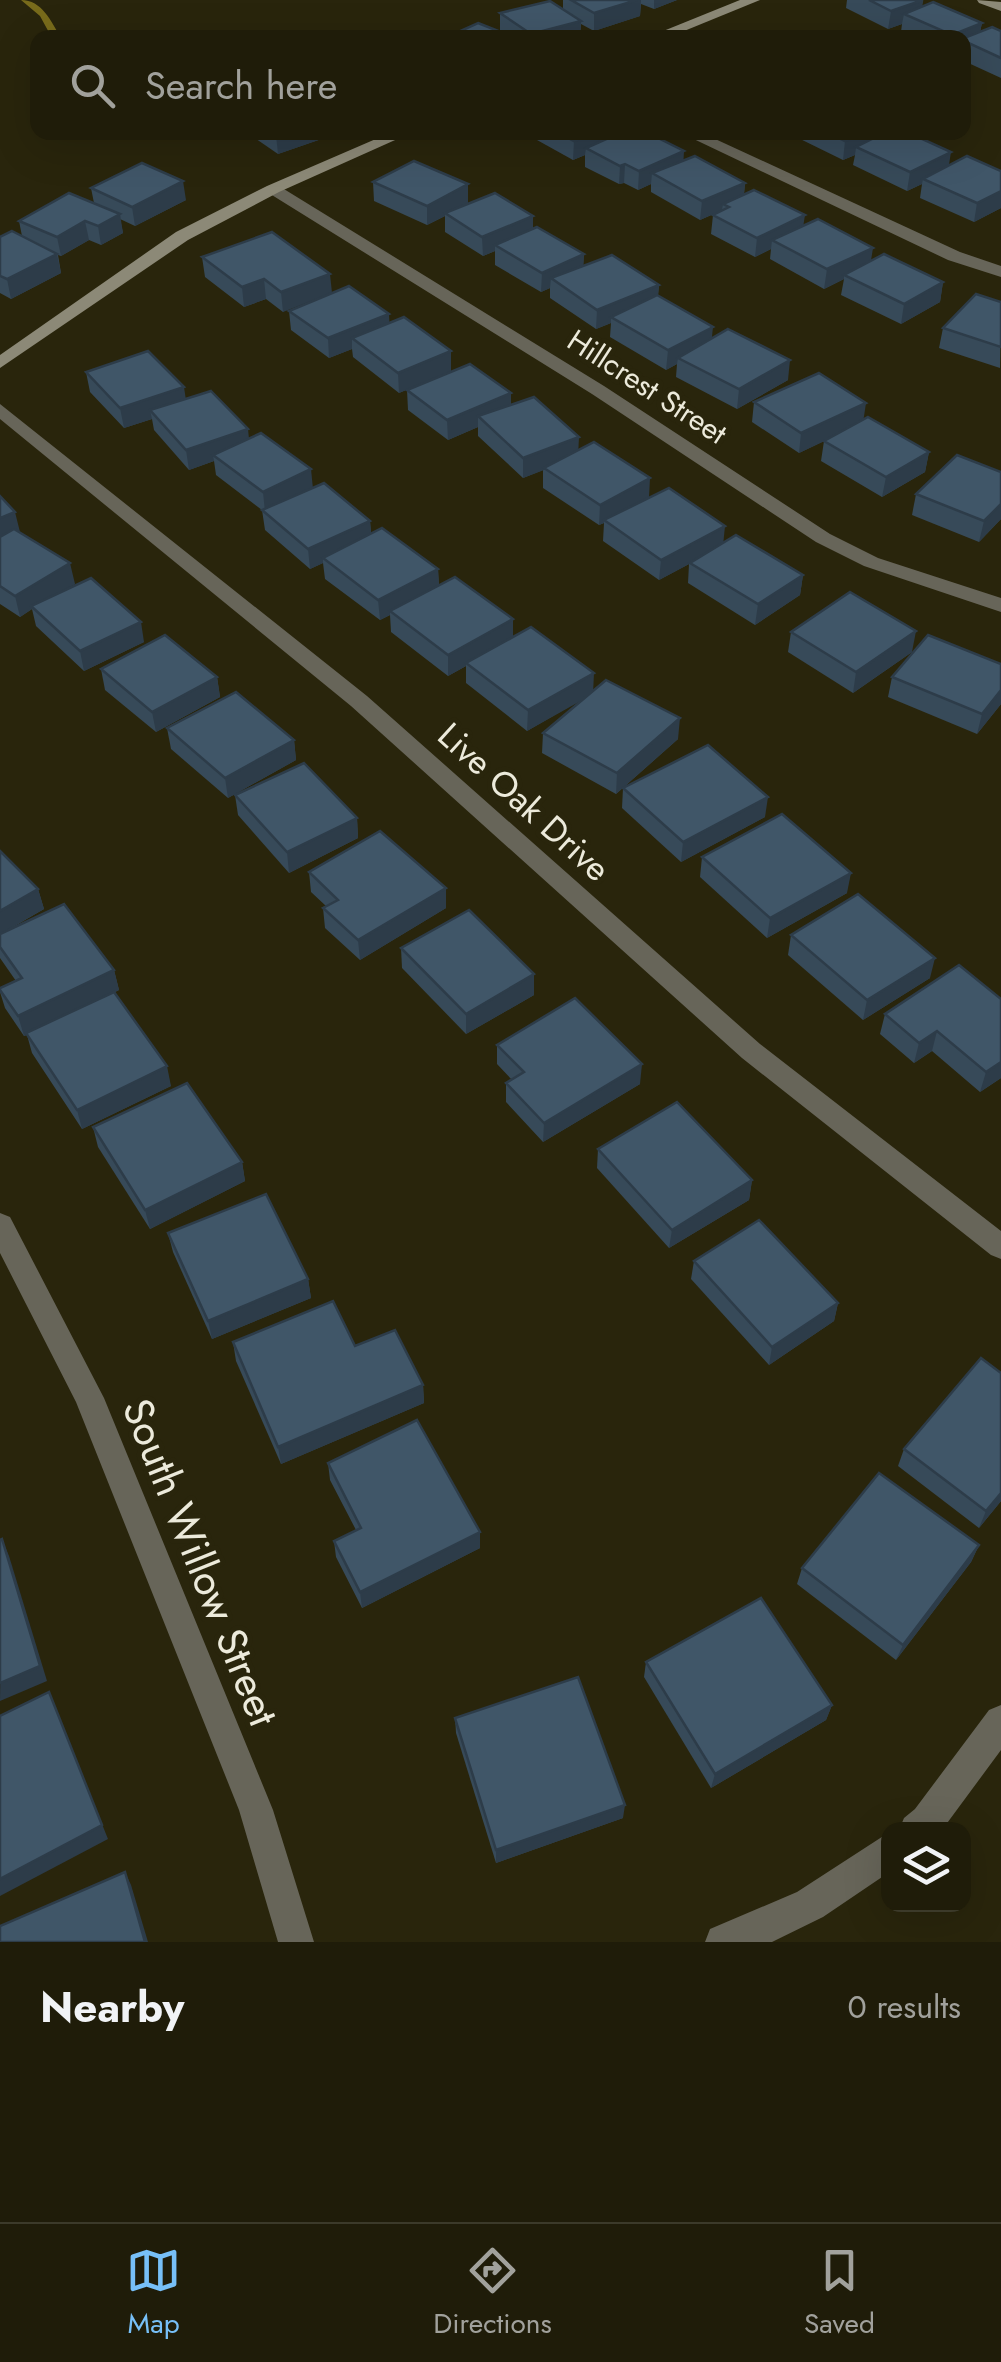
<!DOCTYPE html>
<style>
body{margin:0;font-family:Jost,sans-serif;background:#2c2917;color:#f1f3f6}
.controls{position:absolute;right:30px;bottom:30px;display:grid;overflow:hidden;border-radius:20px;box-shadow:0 10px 40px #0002}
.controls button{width:90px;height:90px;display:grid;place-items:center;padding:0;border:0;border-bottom:2px solid #3c3a2a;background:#1f1c09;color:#f1f3f6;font:50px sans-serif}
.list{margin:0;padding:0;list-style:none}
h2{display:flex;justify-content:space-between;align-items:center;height:130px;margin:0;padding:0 40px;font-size:42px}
h2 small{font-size:32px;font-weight:400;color:#a1a19c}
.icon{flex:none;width:55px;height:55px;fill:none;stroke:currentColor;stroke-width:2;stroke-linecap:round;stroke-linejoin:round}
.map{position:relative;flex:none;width:1001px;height:1942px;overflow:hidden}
.search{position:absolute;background:#1f1c09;box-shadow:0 10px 40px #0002;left:30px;right:30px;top:30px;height:110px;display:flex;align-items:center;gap:25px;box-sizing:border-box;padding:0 35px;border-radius:20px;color:#a1a19c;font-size:38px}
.sheet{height:280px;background:#1f1c09}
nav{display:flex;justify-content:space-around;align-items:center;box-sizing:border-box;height:140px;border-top:2px solid #3c3a2a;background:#1f1c09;font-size:28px;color:#a1a19c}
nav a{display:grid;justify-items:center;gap:5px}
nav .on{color:#77bff7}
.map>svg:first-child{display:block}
</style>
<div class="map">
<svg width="1001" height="1942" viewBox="0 0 1001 1942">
<rect width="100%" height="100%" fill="#29250c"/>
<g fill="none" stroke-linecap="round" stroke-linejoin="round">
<path fill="#786b1b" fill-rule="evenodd" d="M21,0c21,0 30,21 40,38h-9l-12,-22z"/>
<g fill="#676559" fill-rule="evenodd">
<path d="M679,132h21l260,120 41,14v11l-53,-17z"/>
<path d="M267,186h12l325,200 226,148 48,24 123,40v14l-137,-46 -48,-24 -224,-148 -325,-202z"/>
<path d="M0,404l367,292 393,348 241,187v28l-10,-4 -249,-197 -391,-352 -351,-287z"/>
<path d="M0,1213l10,4 94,181 169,412 41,132h-36l-39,-132 -163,-408 -76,-149z"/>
<path d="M1001,1705v45l-59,80h-43l5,-12 11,-9 74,-99z"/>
<path d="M888,1833v40l-65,44 -51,25h-67l5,-13 87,-37z"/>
</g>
<g fill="#8c8977" fill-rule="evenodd">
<path d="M740,0h20l-93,38h-21z"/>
<path d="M977,0l24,2v9l-22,-8z"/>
<path d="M392,132h21l-134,60 -91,48 -188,128v-13l176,-123 91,-46z"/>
</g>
</g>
<g fill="#374a59">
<path d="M563,0h114l-23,9 -13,-5 -1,12 -46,15 -13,-7 -1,14h-135l55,-7v-18l63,-4z"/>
<path d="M847,0h76l-1,7 60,16 -2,9 21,-1v47l-37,-17v-23h-50l-13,-6 1,-8 -14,5 -42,-21z"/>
<path d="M246,132h87v3l-55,19z"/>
<path d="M537,132h109l38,28 61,23 -1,12 126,66 73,21 -3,20 -39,22 -60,-29 3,-16 -20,10 -54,-30 1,-10 -16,8 -44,-23 2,-19 3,-2 -16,7 -49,-28v-8l-13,6 -14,-7 -5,1 -34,-17v-12l-12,5 -36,-20z"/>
<path d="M792,132h92l65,33 52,6v37l-27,14 -54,-24 2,-14 -15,7 -54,-26 2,-10 -12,5 -51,-25z"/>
<path d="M373,182l95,2v19l65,26 51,25 -1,12 76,19 -1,11 54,42 76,42 -51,29 -61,-32 1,-13 -11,6 -56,-33 1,-14 -15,6 -46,-31v-10l-9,4 -46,-27v-14l-12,5 -38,-24v-16l-18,9 -53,-24z"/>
<path d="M91,188l95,12 -51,26 -15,-7 3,14 -22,12 -12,-5 -28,16 -3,-1 3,18 -50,26 -11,-6v-56l22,-1 -3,-15 75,-18z"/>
<path d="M202,257l128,17 -47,38 -17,-13 -22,8 -39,-30z"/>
<path d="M1001,302l-1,66 -61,-20 4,-20z"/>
<path d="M289,311l100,3v9l62,28v20l-52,22 -46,-36 -1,-8 -23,9 -38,-28z"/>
<path d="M86,372l100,27 63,39 64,50 57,33 1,13 67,35 1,17 74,33v18l80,54 85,48 -62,55 -74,-41 1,-20 41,-35 -57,33 -61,-48v-17l-18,10 -57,-44 -1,-17 -10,5 -55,-41 -2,-16 -13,6 -45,-39 -3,-20 -46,-35 -2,-14 -25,9 -35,-40 -2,-11 -28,9 -34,-36z"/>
<path d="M407,390l104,3v12l138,93 75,44 79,33 -3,20 -45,30 -67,-42 1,-19 -30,16 -56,-39 1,-18 -5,2 -56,-37v-18l-20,8 -45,-42v-9l-30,13 -40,-30z"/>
<path d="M754,402l109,17 66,33 -4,20 -43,25 -61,-36 3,-20 -25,12 -47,-31z"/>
<path d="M1001,472v47l-22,23 -67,-27 4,-21z"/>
<path d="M0,496l20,36 55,52 -11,6 80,52 -60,29 -48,-45 -4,-17 -12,8 -20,-13z"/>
<path d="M791,632l121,20 -59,41 -65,-41z"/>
<path d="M1001,664v40l-24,30 -89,-37 4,-20z"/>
<path d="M101,669l116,8 3,20 -64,35 -51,-42z"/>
<path d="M167,728l127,12 2,20 -68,38 -57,-49z"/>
<path d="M623,788l142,29 -84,45 -59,-54z"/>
<path d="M235,795l122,23 1,20 -69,35 -51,-58z"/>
<path d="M0,851l38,38 6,20 -43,25 113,36 5,20 -4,2 56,94 -89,43 -50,-76 -5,-18 -3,1 -19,-28 -5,-16v-4l16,-7 -16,-23z"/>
<path d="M702,857l145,36 -80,45 -67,-61z"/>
<path d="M309,872l137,36 -86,52 -35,-32 -2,-20 3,-2 -15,-14z"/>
<path d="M791,935l139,43 -67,42 -75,-65z"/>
<path d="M401,948l133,26v21l-68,39 -64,-66z"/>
<path d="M1001,999v79l-21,14 -48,-41 -18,12 -34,-29 5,-20z"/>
<path d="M497,1045l143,39 -97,58 -37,-40v-19l6,-3 -15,-16z"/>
<path d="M93,1127l149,35 3,19 -95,48 -52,-82z"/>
<path d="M598,1149l154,31 -3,20 -80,48 -72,-80z"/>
<path d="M168,1233l140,46 3,19 -99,41 -39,-87z"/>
<path d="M694,1261l144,42 -4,18 -65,44 -78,-86z"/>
<path d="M233,1342l122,4 68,39 1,18 -143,61 -45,-103z"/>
<path d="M1001,1373v128l-22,27 -81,-62 6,-17z"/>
<path d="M328,1463l152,85 -118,60 -26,-51 -2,-16 22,-11 -26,-50z"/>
<path d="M979,1545l-8,17 -75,98 -99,-76 5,-16z"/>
<path d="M646,1662l186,43 -6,15 -115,68 -67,-111z"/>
<path d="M455,1718l168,100 -127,45 -40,-130z"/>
</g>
<g fill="#2d3c49">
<path d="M637,0h4l-1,16 -46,15v-18z"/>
<path d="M654,0h23l-23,9z"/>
<path d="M923,0l-3,18 -16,-4 -2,10 -14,5 3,-18z"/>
<path d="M581,21l-1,17h-49v-4z"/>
<path d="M982,23l-4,18 -14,-3h-12v-3z"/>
<path d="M283,132h50v3l-55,19 -2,-19z"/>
<path d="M596,132h28l-38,16 -1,7 -12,5 1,-19z"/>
<path d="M865,132h19l-1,10 -27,5 -1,8 -12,5 2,-19z"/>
<path d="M684,151l-1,19 -31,3 -1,11 -13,6 1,-19z"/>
<path d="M951,152l-3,19 -25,8 -1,5 -15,7 3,-19z"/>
<path d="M625,164l-1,19 -5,1 1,-18z"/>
<path d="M183,181l3,19 -51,26 -3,-19z"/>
<path d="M745,183l-2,19 -20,2 -1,6 -22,10 2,-19z"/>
<path d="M468,184v19l-23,10v3l-18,9v-19z"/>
<path d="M1001,191v17l-27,14 3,-19z"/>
<path d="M120,214l3,19 -22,12 -3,-19z"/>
<path d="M805,215l-3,19 -30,6 -1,9 -16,8 2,-19z"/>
<path d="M533,216v19l-38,10v6l-12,5 -1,-19z"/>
<path d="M85,221l4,19 -28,16 -4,-19z"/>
<path d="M873,248l-3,19 -26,8v4l-20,10 3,-20z"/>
<path d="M57,254l4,19 -50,26 -4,-20z"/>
<path d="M584,254l-1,20 -32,4 -1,10 -9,4 1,-19z"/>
<path d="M330,274l2,19 -49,19 -2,-20z"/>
<path d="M264,279l2,20 -22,8 -2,-20z"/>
<path d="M943,282l-3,20 -39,22 3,-20z"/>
<path d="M659,285l-2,20 -46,12v6l-15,6 1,-19z"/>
<path d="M389,314l1,19 -38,5v11l-23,9 -1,-20z"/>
<path d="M713,327l-2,19 -33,12 -1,6 -11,6 2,-20z"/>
<path d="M451,351v20l-52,22 -1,-20z"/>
<path d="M790,360l-2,20 -51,29 2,-20z"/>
<path d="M184,387l3,20 -37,3 2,9 -28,9 -4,-20z"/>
<path d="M511,393v20l-33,3v11l-30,13 -1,-20z"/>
<path d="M866,403l-3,20 -64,30 2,-20z"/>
<path d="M248,429l2,20 -37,6 1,6 -25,9 -3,-20z"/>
<path d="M579,437l-1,20 -55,21v-20z"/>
<path d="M929,452l-4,20 -43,25 4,-20z"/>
<path d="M311,469l2,20 -48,23 -2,-20z"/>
<path d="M650,478l-1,20 -45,22v3l-5,2 1,-20z"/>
<path d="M1001,504v15l-22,23 5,-21z"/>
<path d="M15,512l5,20 -20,8v-22z"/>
<path d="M370,521l2,20 -49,17v5l-13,6 -2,-20z"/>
<path d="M725,526l-2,20 -64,34 2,-20z"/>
<path d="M70,563l5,21 -41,24 -3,-2 1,3 -12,8 -5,-21z"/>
<path d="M438,569l1,20 -49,22v4l-10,5 -2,-20z"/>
<path d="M803,575l-3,20 -45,30 3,-21z"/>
<path d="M513,619v21l-47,23v3l-18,10v-21z"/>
<path d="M141,622l3,20 -60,29 -4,-20z"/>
<path d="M916,631l-4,21 -59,41 3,-21z"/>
<path d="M594,673l-1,21 -66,37 1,-21z"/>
<path d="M217,677l3,20 -64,35 -4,-20z"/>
<path d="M1001,690v14l-24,30 5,-20z"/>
<path d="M680,718l-2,21 -62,55 1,-21z"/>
<path d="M294,740l2,20 -68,38 -3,-20z"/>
<path d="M768,797l-3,20 -84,45 2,-20z"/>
<path d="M357,818l1,20 -69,35 -2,-21z"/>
<path d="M851,873l-4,20 -80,45 3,-20z"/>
<path d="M446,888v20l-86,52 -2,-20z"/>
<path d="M38,889l6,20 -44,25v-23z"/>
<path d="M935,958l-5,20 -67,42 4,-20z"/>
<path d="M114,970l5,20 -95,46 -6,-20z"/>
<path d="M534,974v21l-68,39v-20z"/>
<path d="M937,1031l-5,20 -18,12 5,-20z"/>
<path d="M1001,1062v16l-21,14 6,-20z"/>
<path d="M642,1064l-2,20 -97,58 1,-19z"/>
<path d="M167,1066l4,20 -89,43 -5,-19z"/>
<path d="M242,1162l3,19 -95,48 -5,-19z"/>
<path d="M752,1180l-3,20 -80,48 3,-18z"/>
<path d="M308,1279l3,19 -99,41 -4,-18z"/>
<path d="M838,1303l-4,18 -65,44 3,-18z"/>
<path d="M423,1385l1,18 -143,61 -3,-17z"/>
<path d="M1001,1493v8l-22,27 7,-17z"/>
<path d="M480,1532v16l-118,60 -2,-16z"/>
<path d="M2,1539l7,17 38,125 -47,20z"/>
<path d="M979,1545l-8,17 -75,98 7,-15z"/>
<path d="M49,1692l59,147 -108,57v-17z"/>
<path d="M832,1705l-6,15 -115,68 4,-14z"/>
<path d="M625,1805l-2,13 -127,45v-13z"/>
<path d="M125,1872l6,13 17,57h-3z"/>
</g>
<g fill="#405668" stroke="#2d3c49" stroke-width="2.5">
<path d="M571,0h66l-43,13z"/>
<path d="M869,0h54l-32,11z"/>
<path d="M550,1l31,20 -50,13 -31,-21z"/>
<path d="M933,2l49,21 -30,12 -48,-21z"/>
<path d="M478,23l38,15h-71z"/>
<path d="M992,27l9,4v27l-37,-17v-3z"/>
<path d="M557,132h39l-22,9z"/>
<path d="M622,132h24l38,19 -45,20 -14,-7 -5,2 -34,-18z"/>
<path d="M827,132h38l-20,9z"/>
<path d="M886,132h21l44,20 -41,20 -54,-25z"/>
<path d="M695,156l50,27 -43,18 -50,-28z"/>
<path d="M967,156l34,15v20l-24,12 -54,-24z"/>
<path d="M414,161l54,23 -41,22 -54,-24z"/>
<path d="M142,163l41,18 -51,26 -41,-19z"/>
<path d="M754,190l51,25 -48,23 -44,-23 16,-8 -6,-3z"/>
<path d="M69,193l51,21 -22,12 -13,-5 -28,16 -38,-16z"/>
<path d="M495,193l38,23 -51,21 -37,-24z"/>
<path d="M818,219l55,29 -46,21 -55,-29z"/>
<path d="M537,227l47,27 -42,19 -47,-28z"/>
<path d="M12,231l45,23 -50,25 -7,-3v-39z"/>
<path d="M272,232l58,42 -49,18 -17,-13 -22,8 -40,-30z"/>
<path d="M884,254l59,28 -39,22 -60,-29z"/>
<path d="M612,255l47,30 -62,25 -46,-32z"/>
<path d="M349,286l40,28 -61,24 -39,-27z"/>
<path d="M976,294l25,8v45l-58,-19z"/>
<path d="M657,295l56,32 -45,23 -57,-33z"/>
<path d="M404,317l47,34 -53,22 -46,-35z"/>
<path d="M728,329l62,31 -51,29 -61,-31z"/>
<path d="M148,351l36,36 -64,21 -34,-36z"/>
<path d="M470,364l41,29 -64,27 -40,-30z"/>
<path d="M819,373l47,30 -65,30 -47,-31z"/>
<path d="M211,391l37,38 -62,21 -36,-40z"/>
<path d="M534,397l45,40 -56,21 -45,-42z"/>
<path d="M868,417l61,35 -43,25 -62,-36z"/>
<path d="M261,433l50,36 -48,23 -50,-37z"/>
<path d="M594,442l56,36 -50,27 -56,-37z"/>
<path d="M957,455l44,17v32l-17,17 -68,-27z"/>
<path d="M324,483l46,38 -62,28 -46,-39z"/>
<path d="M669,488l56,38 -64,34 -57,-40z"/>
<path d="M0,496l15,16 -15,6z"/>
<path d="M382,528l56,41 -60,31 -55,-42z"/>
<path d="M14,529l56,34 -55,33 -15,-10v-49z"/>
<path d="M736,535l67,40 -45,29 -68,-41z"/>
<path d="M455,577l58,42 -65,36 -58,-44z"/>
<path d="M91,578l50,44 -61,29 -49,-45z"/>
<path d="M850,592l66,39 -60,41 -65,-40z"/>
<path d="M531,627l63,46 -66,37 -62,-47z"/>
<path d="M165,635l52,42 -65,35 -51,-43z"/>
<path d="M928,635l73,29v26l-19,24 -90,-37z"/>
<path d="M606,680l74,38 -63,55 -74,-40z"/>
<path d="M236,692l58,48 -69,38 -58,-50z"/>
<path d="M708,745l60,52 -85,45 -60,-54z"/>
<path d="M304,763l53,55 -70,34 -52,-57z"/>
<path d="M782,814l69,59 -81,45 -68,-61z"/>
<path d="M380,831l66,57 -88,52 -35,-32 15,-8 -29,-28z"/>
<path d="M0,851l38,38 -38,22z"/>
<path d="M858,894l77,64 -68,42 -76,-65z"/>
<path d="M64,904l50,66 -96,46 -18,-26v-2l22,-10 -22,-31v-13z"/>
<path d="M469,910l65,64 -68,40 -65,-66z"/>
<path d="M959,965l42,34v63l-15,10 -49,-41 -18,12 -34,-29z"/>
<path d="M114,992l53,74 -90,44 -51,-77z"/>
<path d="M575,998l67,66 -98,59 -38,-40 18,-11 -27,-27z"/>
<path d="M187,1083l55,79 -97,48 -52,-83z"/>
<path d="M677,1102l75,78 -80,50 -74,-81z"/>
<path d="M266,1194l42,85 -100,42 -40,-88z"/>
<path d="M759,1220l79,83 -66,44 -78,-86z"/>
<path d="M333,1301l22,45 40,-16 28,55 -145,62 -45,-105z"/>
<path d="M981,1358l20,15v120l-15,18 -82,-62z"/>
<path d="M417,1420l63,112 -120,60 -26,-51 27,-13 -33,-65z"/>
<path d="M879,1473l100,72 -76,100 -101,-77z"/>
<path d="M2,1539l38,127 -40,17v-143z"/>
<path d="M761,1598l71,107 -117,69 -69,-112z"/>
<path d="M578,1677l47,128 -129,45 -41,-132z"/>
<path d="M49,1692l53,133 -102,54v-163z"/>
<path d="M125,1872l20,70h-145v-16z"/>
</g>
<g text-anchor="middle" stroke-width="10" stroke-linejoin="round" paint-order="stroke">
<g font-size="30" fill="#eceadb" stroke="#29250c">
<text transform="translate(647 387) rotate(33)" y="10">Hillcrest Street</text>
</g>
<g font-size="35" fill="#eceadb" stroke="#29250c">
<text transform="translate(524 802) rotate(42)" y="12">Live Oak Drive</text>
</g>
<g font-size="42" fill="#eceadb" stroke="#29250c">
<text transform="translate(201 1562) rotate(68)" y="15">South Willow Street</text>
</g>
</g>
</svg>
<div class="controls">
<button><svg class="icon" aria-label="layers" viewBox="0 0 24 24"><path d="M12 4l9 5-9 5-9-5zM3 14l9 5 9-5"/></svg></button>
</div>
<div class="search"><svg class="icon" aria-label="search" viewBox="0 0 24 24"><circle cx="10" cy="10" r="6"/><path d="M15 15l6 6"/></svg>Search here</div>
</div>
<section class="sheet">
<h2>Nearby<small>0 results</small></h2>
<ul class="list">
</ul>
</section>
<nav>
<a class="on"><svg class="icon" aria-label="map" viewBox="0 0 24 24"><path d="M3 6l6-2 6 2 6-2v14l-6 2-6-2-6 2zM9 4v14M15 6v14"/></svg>Map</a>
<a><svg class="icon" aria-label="directions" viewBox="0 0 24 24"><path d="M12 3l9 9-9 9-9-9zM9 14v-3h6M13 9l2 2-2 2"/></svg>Directions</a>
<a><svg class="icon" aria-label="saved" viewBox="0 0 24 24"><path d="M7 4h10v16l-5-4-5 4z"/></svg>Saved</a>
</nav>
